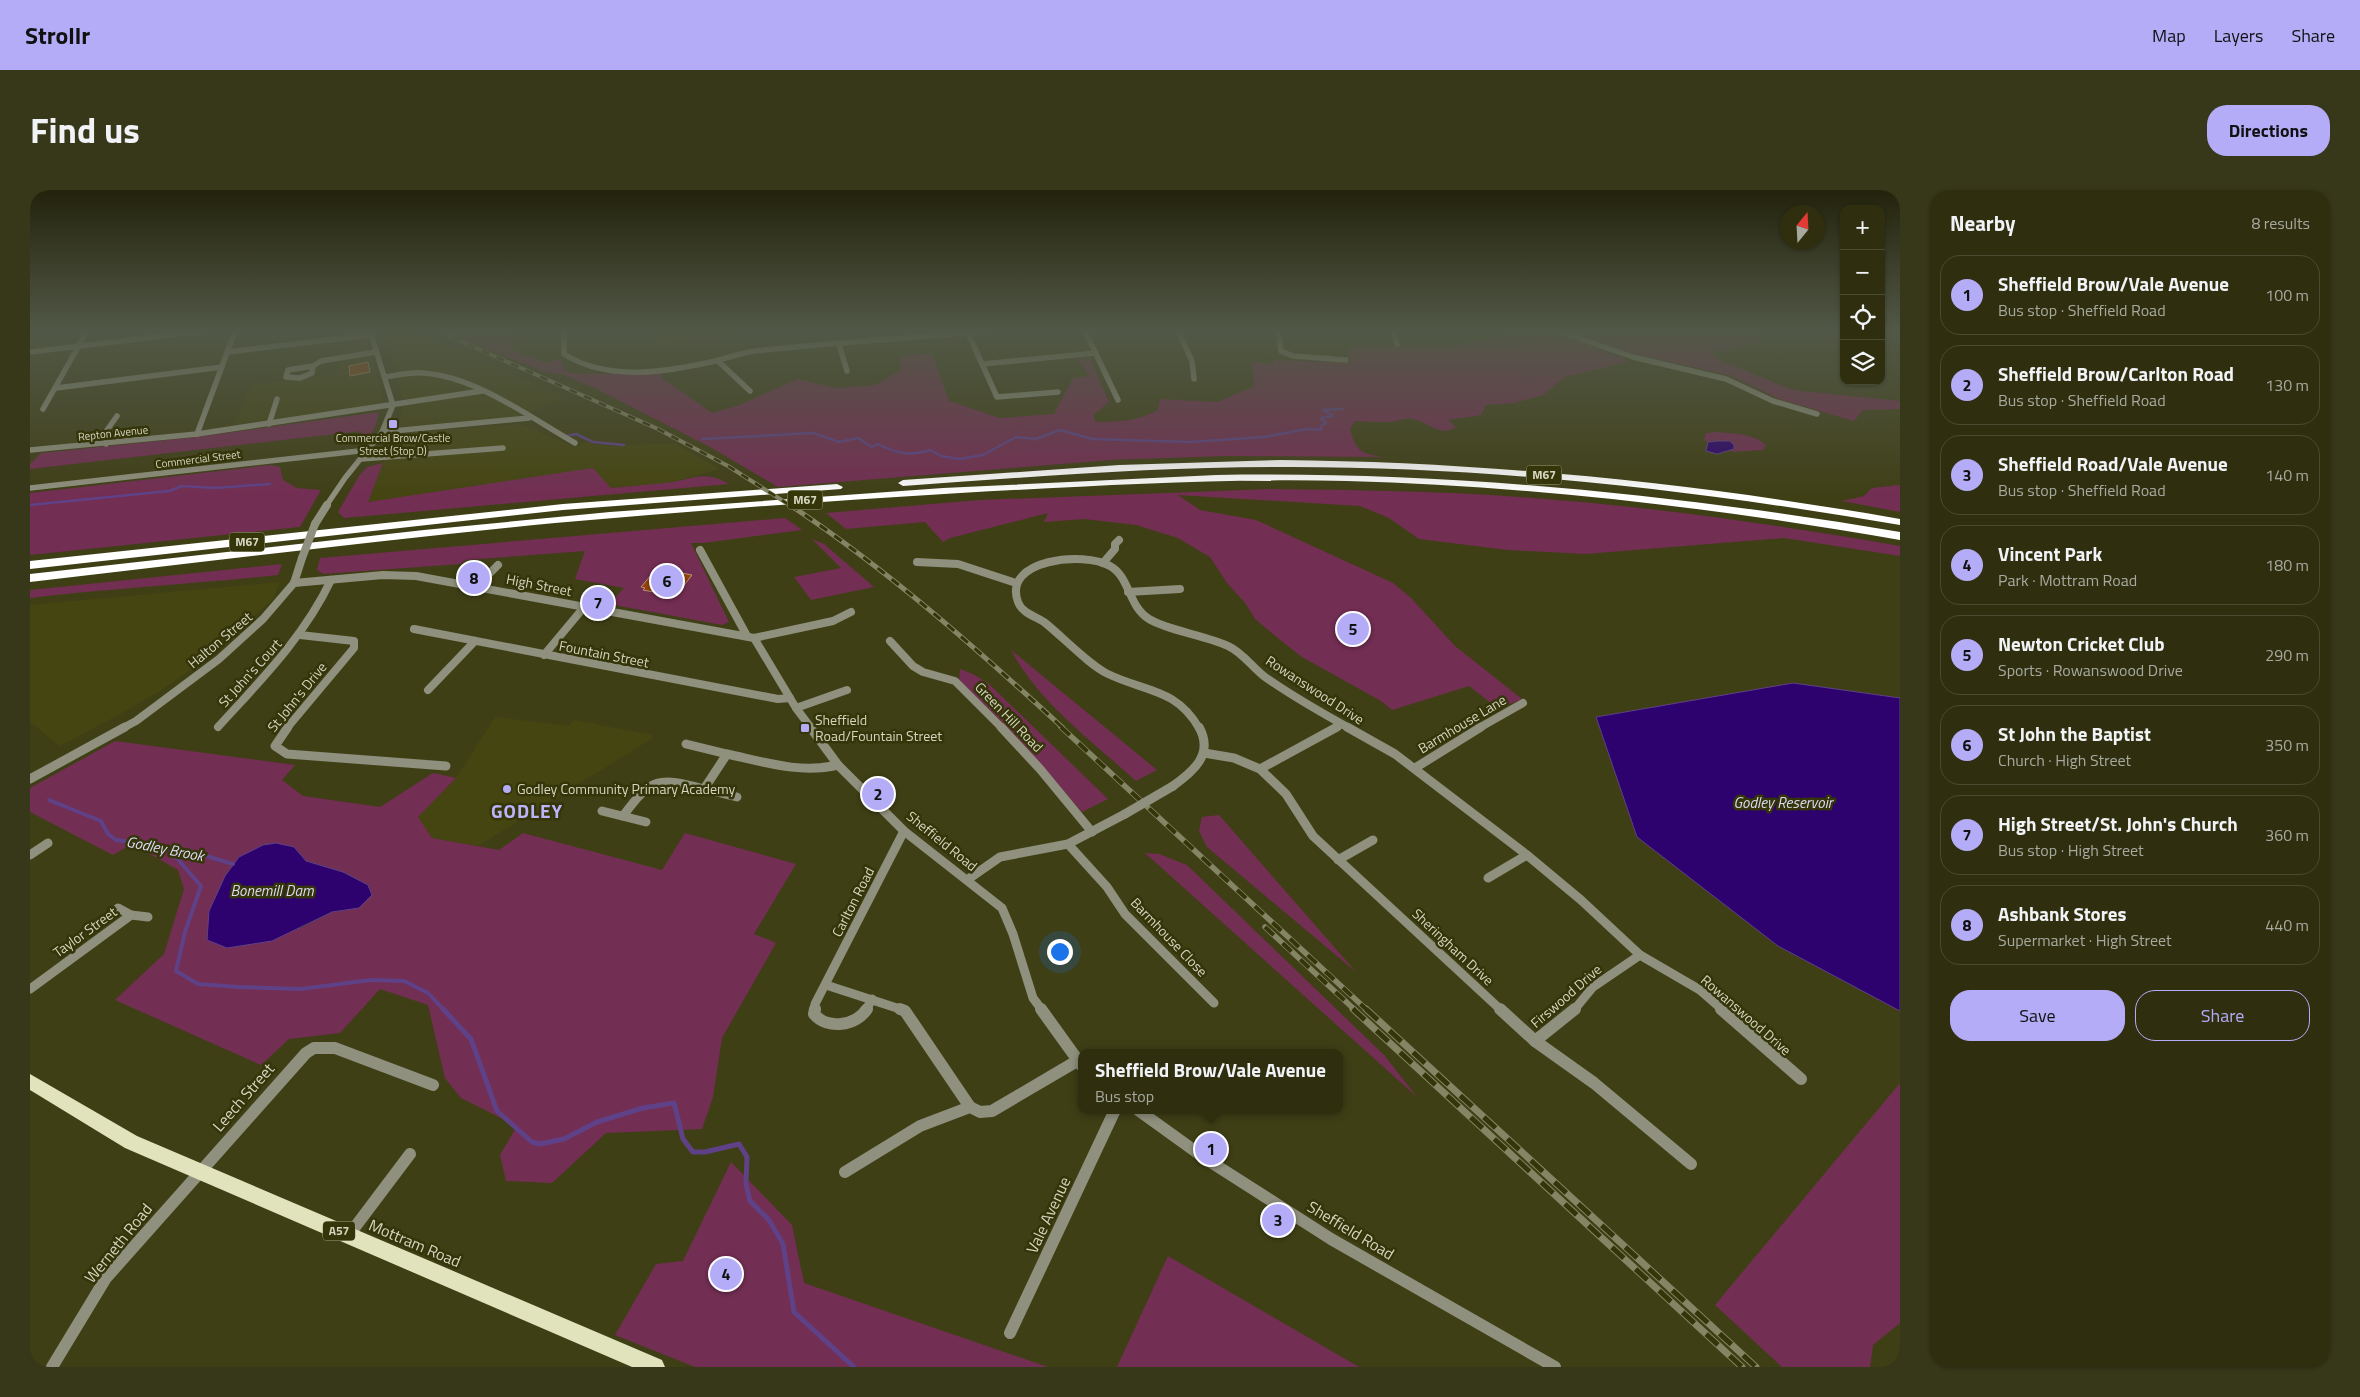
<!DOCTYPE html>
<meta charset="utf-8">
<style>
body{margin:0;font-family:"Titillium Web",sans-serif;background:#373719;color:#f1f3f6}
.controls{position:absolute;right:15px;top:15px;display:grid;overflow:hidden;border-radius:10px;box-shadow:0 1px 4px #0004}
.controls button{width:45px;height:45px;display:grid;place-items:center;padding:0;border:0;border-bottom:1px solid #4a4a30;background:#2f2f10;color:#f1f3f6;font:25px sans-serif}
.compass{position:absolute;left:1750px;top:15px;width:45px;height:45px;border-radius:50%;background:#2f2f10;box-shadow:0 1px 4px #0004;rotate:18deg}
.you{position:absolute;left:1029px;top:761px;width:18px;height:18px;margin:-12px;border:4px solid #fff;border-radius:50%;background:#1a73e8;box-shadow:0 0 0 8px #1a73e833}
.badge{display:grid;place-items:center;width:32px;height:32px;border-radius:50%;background:#b5acf8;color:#111;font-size:16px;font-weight:700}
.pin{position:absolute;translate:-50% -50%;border:2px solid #fff;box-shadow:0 1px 5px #0006}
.popup{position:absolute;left:1048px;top:859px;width:265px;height:65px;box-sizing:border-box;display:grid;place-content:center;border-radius:10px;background:#2f2f10;filter:drop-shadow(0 1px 4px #0005);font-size:16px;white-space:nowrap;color:#a7a99f}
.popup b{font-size:19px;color:#f1f3f6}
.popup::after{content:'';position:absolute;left:50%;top:100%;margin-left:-10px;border:10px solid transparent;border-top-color:#2f2f10}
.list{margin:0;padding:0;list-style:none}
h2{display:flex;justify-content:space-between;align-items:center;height:65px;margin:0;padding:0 20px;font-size:21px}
h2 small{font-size:16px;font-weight:400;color:#a7a99f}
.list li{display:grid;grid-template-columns:32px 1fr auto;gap:15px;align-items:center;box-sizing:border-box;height:80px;margin:0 10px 10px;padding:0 10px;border:1px solid #4a4a30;border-radius:20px}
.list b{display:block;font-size:19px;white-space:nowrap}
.list p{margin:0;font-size:16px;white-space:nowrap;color:#a7a99f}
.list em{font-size:16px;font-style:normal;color:#a7a99f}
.actions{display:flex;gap:10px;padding:15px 20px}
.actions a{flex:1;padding:11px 0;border:1px solid #b5acf8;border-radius:20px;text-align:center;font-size:18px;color:#b5acf8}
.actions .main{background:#b5acf8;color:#111}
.icon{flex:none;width:28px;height:28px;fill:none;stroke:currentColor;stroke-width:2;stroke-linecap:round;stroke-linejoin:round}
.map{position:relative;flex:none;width:1870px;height:1177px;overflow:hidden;border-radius:20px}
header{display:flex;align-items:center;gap:30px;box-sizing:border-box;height:70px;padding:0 25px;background:#b5acf8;color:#111}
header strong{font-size:24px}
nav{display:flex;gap:28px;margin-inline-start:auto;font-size:18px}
.intro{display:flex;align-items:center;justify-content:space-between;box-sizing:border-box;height:120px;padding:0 30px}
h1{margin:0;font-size:35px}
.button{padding:12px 22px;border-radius:20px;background:#b5acf8;color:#111;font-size:18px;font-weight:700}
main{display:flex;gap:30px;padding:0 30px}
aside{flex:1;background:#2f2f10;border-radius:20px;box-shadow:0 1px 4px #0004}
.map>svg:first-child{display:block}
</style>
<header>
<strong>Strollr</strong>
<nav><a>Map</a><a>Layers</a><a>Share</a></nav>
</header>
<div class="intro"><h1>Find us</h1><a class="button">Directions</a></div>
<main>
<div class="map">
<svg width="1870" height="1177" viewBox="0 0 1870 1177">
<rect width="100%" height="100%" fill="#3f3f16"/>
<g fill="#454512">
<path d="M310,141h23l22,73 -150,20 16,-39 85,-11 10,-32 -6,-7z"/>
<path d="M354,141h34l147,66 -50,21 -116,9 4,-26z"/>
<path d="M624,141h102l-100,16z"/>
<path d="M490,234l55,23 10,-5 21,4 68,-3 46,26 -52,14 -58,5 -12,-13 -231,27 28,-68z"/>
<path d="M250,392l-7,17 -63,57 -47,33 -39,23 -64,34 -30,-24v-117z"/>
<path d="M465,527l74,9 5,-6 77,15 2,3 -175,108 -47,-8 -13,-21 38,-39z"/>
</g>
<g fill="#732e53" fill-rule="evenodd">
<path d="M415,141h68v20l33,12 15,-4 1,6 6,7 13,2 80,-2 1,6 50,35 25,-7 61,-27 37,9 40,-3 26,-15 -2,-14 33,-3 17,48 51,17 54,-4 19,-36 16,-2 -12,-17 13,-1 19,44 -16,13 3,7c23,0 41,-1 62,-12l2,-11 58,3 36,-16 -2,-24 21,2v-4l77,3 -1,-16h100l43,-8 23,-8h35l81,30 -66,16 -22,18 -29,8 -28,2 -5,10 -33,5 8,7c-15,11 -28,-5 -43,-8 -7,-2 -15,2 -23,3 -12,0 -24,0 -35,-1l-5,8c7,23 10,24 33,28l-157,-1 -116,4 -332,27 -68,-40 -113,-58 -33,-14 -19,-3 -51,-20z"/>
<path d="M1539,141h189l3,12 -48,9 7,8 73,30 107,11v8l-37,1 -9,11 -75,-22 -47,-23 -122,-28z"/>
<path d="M349,222c-2,16 -7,22 -20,33l2,-14 -331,38v-5l11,-11 156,-16z"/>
<path d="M1688,242c16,2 36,1 48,13l-3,5 -32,2 3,-3 -17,-8 -9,1 -4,-2 2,-7z"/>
<path d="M353,273l-15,39 225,-34 18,20c18,-2 36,-3 54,-5 26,-3 39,-14 64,1l-385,34 -6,-6 21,-36 8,-9z"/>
<path d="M240,275l10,2 3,13 14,8 24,2 -21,37 -270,28v-62z"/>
<path d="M1870,295v27l-58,-11 22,-5 8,-8z"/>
<path d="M1240,299c87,1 175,2 262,9 123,9 247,27 368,48v10l-116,-18 -199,16 -77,-4 -89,-11 -30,-21 -29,-12 -182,-11 22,15 56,10 137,63 18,15 44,48 67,53 -17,7 -3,-1 -6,2 -27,-21 -77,24 -11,-9 -79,-44 -23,-18 -24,-20 -9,-15 -19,-21 -17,-26 -32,-19 -42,-13 -52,-6 -40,3 4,-9 -98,25 -7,4 -18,-20 -79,7 -20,-16 154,-13z"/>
<path d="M755,328l17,12 -99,13h-12l38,79 -7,3 -113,-21 15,-16 -49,-9 10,-28 -119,9 -6,4 -137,10 -6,-4 3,-12z"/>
<path d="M782,349l12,5 50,43 -63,13 -17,-23 47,-9z"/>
<path d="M252,374l-4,11c-83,9 -166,13 -248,23v-8z"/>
<path d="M981,460l146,120 -21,11c-45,-41 -96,-77 -125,-131z"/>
<path d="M930,479l13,5 16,10 119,115 -26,13 -68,-78 -55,-54z"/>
<path d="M85,551l180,24 -13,15 21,16 77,11 53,-34 23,5 -38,39 14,21 67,12 24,-17 139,37 23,-37 111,31 -42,70 22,9 -54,95 -9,59 -11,32 -96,4 -54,50 -46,-2 -6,-26 17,-29 -56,-28 -16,-20 -17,-73 -48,-16 -40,44 -51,6 -28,26 -146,-65 49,-46 20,-65 -6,-19 -46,-26 -19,11 -83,-43v-24zM264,657l12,14 37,11 25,13 -9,23 -27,4 -31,16z"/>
<path d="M1189,625l137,157 -149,-125 -8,-16 3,-14z"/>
<path d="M1115,663l14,1 28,11 197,190 33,42z"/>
<path d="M1870,893v240l-27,22 -3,22h-88l-67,-62z"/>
<path d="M701,972l61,63 12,58 244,84h-353l-80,-32 41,-71 27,-3z"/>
<path d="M1138,1066l191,111h-242z"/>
</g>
<g fill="#2d016e" stroke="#5f4187">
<path d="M1687,251h13l4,4v4l-17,5 -11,-3 2,-9z"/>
<path d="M1763,493l107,15v313l-122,-65 -141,-109 -41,-120z"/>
<path d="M246,653l18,4 12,14 37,11 25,13 4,10 -13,13 -27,4 -60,29 -45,7 -20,-8 2,-29 16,-35 14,-19 24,-12z"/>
</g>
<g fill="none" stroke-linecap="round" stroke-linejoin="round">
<g stroke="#5f4187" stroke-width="2.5">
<path d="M536,246l10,-2 17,8 31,3"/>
<path d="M672,249l111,-6 26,9 19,-4 14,9 6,-3c18,9 33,13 52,6l11,6 19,3 23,-4 33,-18 20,2 24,-9 33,9 96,3 75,-5 43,-8 14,1v-4l5,-3 -5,-5 12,-2 -10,-6 20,-1"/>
<path d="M0,315l139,-14 13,-5 33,2 55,-4"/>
</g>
<g stroke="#5f4187" stroke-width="4">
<path d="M19,610l52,21 7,13 8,6 74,11 43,13"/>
<path d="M138,658l33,38 -16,46 -9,39 22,13 40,3 63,2 70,-9 33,1 24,12 16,17"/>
</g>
<path stroke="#5f4187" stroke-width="5" d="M413,819l28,30 26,72 35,31 8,2 24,-5 33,-17 46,-14 31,-5 9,36 10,13h12l34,-8 8,13 -1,27 4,17 19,19 14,24 11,68 60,55"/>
</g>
<g fill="#96450a" stroke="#bb917a">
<path d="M338,172l2,10 -20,4 -1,-10z"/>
<path d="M627,378l35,7 -14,18 -5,-1 -3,3 -27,-5 2,-2 -4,-1z"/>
</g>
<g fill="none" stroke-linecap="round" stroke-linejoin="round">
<g stroke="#8f907d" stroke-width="5.5">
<path d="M534,141v23c44,28 103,18 151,7 16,-4 31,-10 48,-11 75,-8 151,-12 226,-19"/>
<path d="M1055,141l33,69"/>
<path d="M1148,141l14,30 2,18"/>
<path d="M1248,141l3,20 12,5 53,4"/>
<path d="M1363,141l4,13"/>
<path d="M1528,141l75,26 93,22 47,22 44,13"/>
<path d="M938,143l29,64 61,-5"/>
<path d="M809,154l8,27"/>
<path d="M0,162l174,-21"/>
<path d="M197,162l144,-17"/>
<path d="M688,171l32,30"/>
<path d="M952,174l114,-11"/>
<path d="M283,176l-1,7 -12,5 -14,-1 2,-7z"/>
<path d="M283,176l8,-5 55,-9"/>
<path d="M355,187c13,-2 25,-5 38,-4 52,3 108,45 152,70"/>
<path d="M26,198l166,-21"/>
<path d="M13,219l44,-78"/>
<path d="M239,234l8,-25"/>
<path d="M352,242l147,-14"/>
<path d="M167,244l38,-103"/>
<path d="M76,254l1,-14 10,-14"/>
<path d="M0,260l167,-16 285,-43"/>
<path d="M331,269l142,-11"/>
<path d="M0,298l338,-38"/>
<path d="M296,316l19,-28 37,-46 11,-27 -23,-74"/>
</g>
<g stroke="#8f907d" stroke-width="8">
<path d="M285,334l12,-19"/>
<path d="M670,360l47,86"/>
<path d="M887,372l41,2 58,19"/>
<path d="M1073,373l12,-14v-5l4,-4"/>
<path d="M264,393l89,-8 33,1 338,62 42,70 15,20"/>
<path d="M447,396l21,-21"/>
<path d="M1098,402l52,-3"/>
<path d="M384,439l364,70 12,-1"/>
<path d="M724,448l79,-17 18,-9"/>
<path d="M860,451l23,25 10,6 32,9 47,47"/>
<path d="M514,465l41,-49"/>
<path d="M398,500l47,-49"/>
<path d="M766,518l51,-18"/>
<path d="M188,537c42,-46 86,-90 113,-147"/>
<path d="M93,538l13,-7 83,-62 44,-40 31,-36 8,-25"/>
<path d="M257,538l67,-80v-7l-54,-6"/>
<path d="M1169,538c-23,-40 -54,-36 -91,-54 -19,-9 -46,-38 -64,-52 -9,-6 -22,-9 -26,-20 -16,-43 66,-51 92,-36 20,11 18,40 39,53 20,12 56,16 79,27 14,6 25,22 37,31 27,19 55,35 84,51"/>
<path d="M1305,538l5,-3"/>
<path d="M1449,538l44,-25"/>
</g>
<g stroke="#8f907d" stroke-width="9">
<path d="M258,537l-13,19 12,8 159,12"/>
<path d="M780,537l28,38 66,66 98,77 11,26 20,64 9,12"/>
<path d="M971,537l39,42 52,63"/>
<path d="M1317,537l48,27 132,101 54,45 59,55 60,35 23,20"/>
<path d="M656,554l41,10"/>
<path d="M1174,563l30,5 26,11 26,25 27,42 188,174"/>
<path d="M1385,578l66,-41"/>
<path d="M1230,579l77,-42"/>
<path d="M0,589l95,-52"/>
<path d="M1143,596c21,-15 41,-32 26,-59"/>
<path d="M674,599l33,8"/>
<path d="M572,621l44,11"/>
<path d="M593,626c29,-39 35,-39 81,-27l23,-35c37,8 73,20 111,11"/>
<path d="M1038,654l39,43 18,27 89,89"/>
<path d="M0,665l18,-12"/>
<path d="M1308,670l35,-20"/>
<path d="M1458,688l39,-23"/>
<path d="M937,690l33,-23 68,-13 57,-30"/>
<path d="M88,718l13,7 17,2"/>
<path d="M796,795l77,25"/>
<path d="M0,799l101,-74"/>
<path d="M784,820l1,-6 89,-173"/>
<path d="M836,820l6,-11"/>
<path d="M1544,820l19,-23 47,-32"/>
</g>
<g stroke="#8f907d" stroke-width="12">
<path d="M785,819l-1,5c13,16 42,12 53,-5"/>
<path d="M870,819l5,2 65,96"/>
<path d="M1011,819l41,57"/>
<path d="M1470,819l35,32 59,42 97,81"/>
<path d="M1691,819l80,70"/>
<path d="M1505,851l40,-32"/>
<path d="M1108,920l68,49 125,80 224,128"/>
<path d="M815,982l75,-46 50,-19 10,5 12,-1 85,-50"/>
<path d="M319,1045l61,-81"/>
<path d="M980,1143l105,-223"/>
<path d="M22,1177l54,-89 200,-225 8,-5h21l98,37"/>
</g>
<path fill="#e1e3bc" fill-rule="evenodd" d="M0,884l107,62 525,224 3,7h-33l-507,-219 -95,-58z"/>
<g fill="#fff" fill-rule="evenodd">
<path d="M1251,270c208,2 414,23 619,59v6c-205,-35 -412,-59 -620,-58 -126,0 -252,10 -377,19l-5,-3 5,-3 216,-15z"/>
<path d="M1186,285c230,-4 458,19 684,57v8c-183,-32 -367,-54 -553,-59 -129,-3 -258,5 -387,12 -135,8 -270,18 -405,30 -175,17 -350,39 -525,59v-8l394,-44 186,-18 333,-24z"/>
<path d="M807,294l6,3 -2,2 -278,21 -533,59v-8l533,-57z"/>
</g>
<g stroke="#848564" stroke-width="4">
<path id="rail-far3" d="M408,141l220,98 70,37 63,40"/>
</g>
<g stroke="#848564" stroke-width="5">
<path id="rail-far2" d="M760,315c98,65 186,143 273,223"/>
</g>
<g stroke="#848564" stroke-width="5.5">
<g id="rail-far1">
<path d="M1031,537l306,283"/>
<path d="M1235,737l90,83"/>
</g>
</g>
<g stroke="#848564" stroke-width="7">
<g id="rail">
<path d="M1323,819l389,358"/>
<path d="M1336,819l390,358"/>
</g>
</g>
<use href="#rail-far3" stroke="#35350a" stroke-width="2.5" stroke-dasharray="8" stroke-linecap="butt"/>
<use href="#rail-far2" stroke="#35350a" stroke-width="3" stroke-dasharray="9" stroke-linecap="butt"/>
<use href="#rail-far1" stroke="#35350a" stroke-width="4" stroke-dasharray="12" stroke-linecap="butt"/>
<use href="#rail" stroke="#35350a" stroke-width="5" stroke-dasharray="16" stroke-linecap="butt"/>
<path stroke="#8f907d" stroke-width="8" d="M272,368l13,-34"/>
<path stroke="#8f907d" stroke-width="9" d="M1095,624l48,-28"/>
</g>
<linearGradient id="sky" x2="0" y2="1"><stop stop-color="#23230c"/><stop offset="0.46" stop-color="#525847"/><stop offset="1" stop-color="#525847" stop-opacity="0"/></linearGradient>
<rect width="1870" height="306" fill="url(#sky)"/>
<g fill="#b5acf8" stroke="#35350a" stroke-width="2">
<rect x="358" y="229" width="10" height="10" rx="2.5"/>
<rect x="770" y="533" width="10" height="10" rx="2.5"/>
<circle cx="477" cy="599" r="5"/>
</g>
<g text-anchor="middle" stroke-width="5" stroke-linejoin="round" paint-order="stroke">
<g font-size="11" fill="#d5d6c0" stroke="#35350a">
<text transform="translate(83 243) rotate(-6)" y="4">Repton Avenue</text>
<text transform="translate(168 269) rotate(-7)" y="4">Commercial Street</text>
</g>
<g font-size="11" fill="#d5d6c0" stroke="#35350a">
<text x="363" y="252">Commercial Brow/Castle<tspan x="363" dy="13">Street (Stop D)</tspan></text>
</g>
<g fill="#35350a" stroke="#a5a689" stroke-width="1">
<rect x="1496.5" y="275.5" width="35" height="19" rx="4"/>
<rect x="757.5" y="300.5" width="35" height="19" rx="4"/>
<rect x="199.5" y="342.5" width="35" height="19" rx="4"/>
<rect x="293" y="1031.5" width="32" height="19" rx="4"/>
</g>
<g font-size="12" font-weight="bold" fill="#d5d6c0">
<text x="1514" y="289">M67</text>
<text x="775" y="314">M67</text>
<text x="217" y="356">M67</text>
<text x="309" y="1045">A57</text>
</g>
<g font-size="14" fill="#d5d6c0" stroke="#35350a">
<text transform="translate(509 395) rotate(11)" y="5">High Street</text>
<text transform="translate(190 450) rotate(-40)" y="5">Halton Street</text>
<text transform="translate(574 464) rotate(11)" y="5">Fountain Street</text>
<text transform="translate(220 483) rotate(-48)" y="5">St John's Court</text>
<text transform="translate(1285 500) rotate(33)" y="5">Rowanswood Drive</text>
<text transform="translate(267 507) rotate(-51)" y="5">St John's Drive</text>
<text transform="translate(979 527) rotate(46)" y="5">Green Hill Road</text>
<text transform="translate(1432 534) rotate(-31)" y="5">Barmhouse Lane</text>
<text transform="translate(912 651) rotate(39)" y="5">Sheffield Road</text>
<text transform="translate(823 712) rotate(-63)" y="5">Carlton Road</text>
<text transform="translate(55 742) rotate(-36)" y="5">Taylor Street</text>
<text transform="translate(1139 747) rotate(46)" y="5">Barmhouse Close</text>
<text transform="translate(1423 757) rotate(43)" y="5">Sheringham Drive</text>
<text transform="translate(1536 806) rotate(-41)" y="5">Firswood Drive</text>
<text transform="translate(1716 825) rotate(41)" y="5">Rowanswood Drive</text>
</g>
<g font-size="14" fill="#d5d6c0" stroke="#35350a" text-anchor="start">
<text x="785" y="535">Sheffield<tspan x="785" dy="16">Road/Fountain Street</tspan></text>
<text x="487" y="604">Godley Community Primary Academy</text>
</g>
<g font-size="15" font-style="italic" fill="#dcdaf5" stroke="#35350a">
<text x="1753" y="618">Godley Reservoir</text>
<text transform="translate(135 659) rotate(11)" y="5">Godley Brook</text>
<text x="242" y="706">Bonemill Dam</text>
</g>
<g font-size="16" fill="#d5d6c0" stroke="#35350a">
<text transform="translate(213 907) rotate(-49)" y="6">Leech Street</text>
<text transform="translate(1018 1025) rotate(-65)" y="6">Vale Avenue</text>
<text transform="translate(1321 1040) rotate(31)" y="6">Sheffield Road</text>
<text transform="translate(88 1053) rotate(-51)" y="6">Werneth Road</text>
<text transform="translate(385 1053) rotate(23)" y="6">Mottram Road</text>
</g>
<g font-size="19" font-weight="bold" letter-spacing="1" fill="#bcb4fb" stroke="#35350a">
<text x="497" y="628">GODLEY</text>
</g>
</g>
</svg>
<div class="controls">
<button>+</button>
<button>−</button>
<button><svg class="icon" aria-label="locate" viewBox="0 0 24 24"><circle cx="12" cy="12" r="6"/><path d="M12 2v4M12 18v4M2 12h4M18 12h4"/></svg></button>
<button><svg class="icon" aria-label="layers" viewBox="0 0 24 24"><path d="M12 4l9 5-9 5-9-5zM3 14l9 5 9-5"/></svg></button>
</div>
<svg class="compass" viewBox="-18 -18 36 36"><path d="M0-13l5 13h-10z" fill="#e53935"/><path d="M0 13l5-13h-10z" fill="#a7a99f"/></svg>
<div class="you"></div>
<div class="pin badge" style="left:1181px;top:959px">1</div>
<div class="popup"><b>Sheffield Brow/Vale Avenue</b>Bus stop</div>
<div class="pin badge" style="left:848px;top:604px">2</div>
<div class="pin badge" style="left:1248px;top:1030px">3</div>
<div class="pin badge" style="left:696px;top:1084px">4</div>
<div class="pin badge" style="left:1323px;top:439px">5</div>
<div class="pin badge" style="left:637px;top:391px">6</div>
<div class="pin badge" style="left:568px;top:413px">7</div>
<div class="pin badge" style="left:444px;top:388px">8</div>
</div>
<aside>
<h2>Nearby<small>8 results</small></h2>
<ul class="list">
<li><span class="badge">1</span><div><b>Sheffield Brow/Vale Avenue</b><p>Bus stop · Sheffield Road</p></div><em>100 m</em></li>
<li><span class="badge">2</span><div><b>Sheffield Brow/Carlton Road</b><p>Bus stop · Sheffield Road</p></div><em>130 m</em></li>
<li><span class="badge">3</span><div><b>Sheffield Road/Vale Avenue</b><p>Bus stop · Sheffield Road</p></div><em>140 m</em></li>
<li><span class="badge">4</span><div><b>Vincent Park</b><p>Park · Mottram Road</p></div><em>180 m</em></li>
<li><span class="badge">5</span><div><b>Newton Cricket Club</b><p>Sports · Rowanswood Drive</p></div><em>290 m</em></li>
<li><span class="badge">6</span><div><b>St John the Baptist</b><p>Church · High Street</p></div><em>350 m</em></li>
<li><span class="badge">7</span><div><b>High Street/St. John's Church</b><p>Bus stop · High Street</p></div><em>360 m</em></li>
<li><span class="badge">8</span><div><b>Ashbank Stores</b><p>Supermarket · High Street</p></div><em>440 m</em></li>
</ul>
<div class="actions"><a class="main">Save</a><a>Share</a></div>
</aside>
</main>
